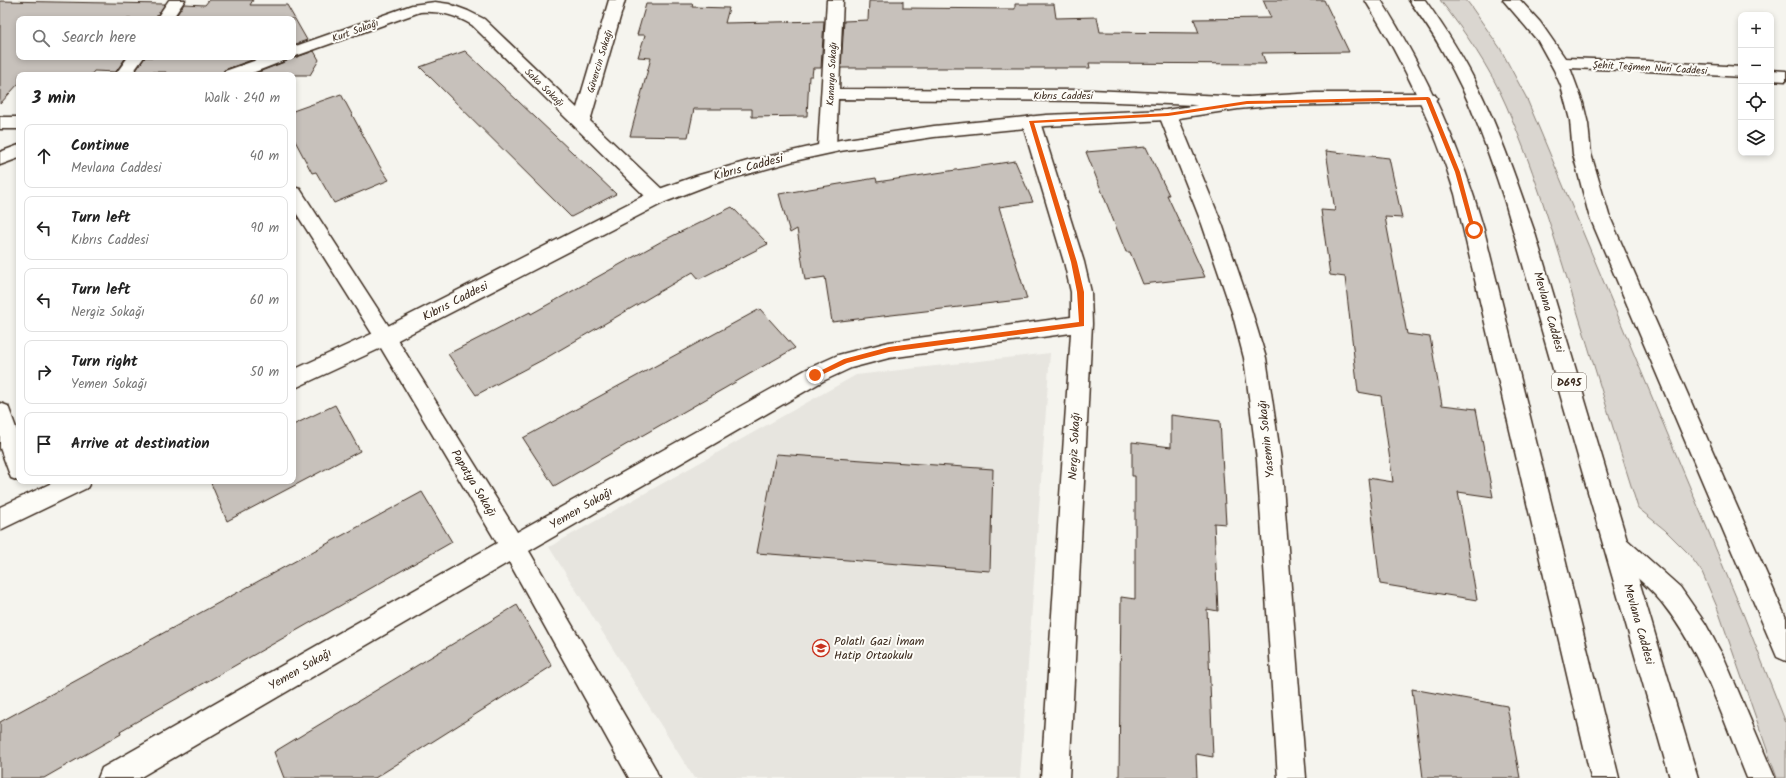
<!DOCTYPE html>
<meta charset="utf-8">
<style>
body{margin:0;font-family:Kalam,sans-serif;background:#f6f6f6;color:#222}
.controls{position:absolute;right:12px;top:12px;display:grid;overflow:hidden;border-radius:8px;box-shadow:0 2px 6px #0003}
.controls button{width:36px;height:36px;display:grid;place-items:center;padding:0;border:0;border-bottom:1px solid #e0e0e0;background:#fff;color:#222;font:20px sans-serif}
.stop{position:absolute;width:12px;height:12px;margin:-9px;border:3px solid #ea580c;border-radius:50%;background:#fff}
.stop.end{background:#ea580c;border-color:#fff;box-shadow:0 1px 4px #0008}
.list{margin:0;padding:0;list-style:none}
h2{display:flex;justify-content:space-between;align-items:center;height:52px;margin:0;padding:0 16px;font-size:17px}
h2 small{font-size:13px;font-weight:400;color:#767676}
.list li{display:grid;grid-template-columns:26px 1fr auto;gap:12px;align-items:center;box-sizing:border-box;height:64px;margin:0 8px 8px;padding:0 8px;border:1px solid #e0e0e0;border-radius:8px}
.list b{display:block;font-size:15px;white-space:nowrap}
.list p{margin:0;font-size:13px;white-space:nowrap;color:#767676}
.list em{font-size:13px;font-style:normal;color:#767676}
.icon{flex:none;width:22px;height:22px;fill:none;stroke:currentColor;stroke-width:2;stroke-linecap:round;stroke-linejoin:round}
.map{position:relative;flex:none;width:1786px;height:778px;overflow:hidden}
.search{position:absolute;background:#fff;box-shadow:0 2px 6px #0003;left:16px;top:16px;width:280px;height:44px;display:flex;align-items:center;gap:10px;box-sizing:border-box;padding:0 14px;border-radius:8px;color:#767676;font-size:15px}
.panel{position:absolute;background:#fff;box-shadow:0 2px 6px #0003;left:16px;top:72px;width:280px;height:412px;border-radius:8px}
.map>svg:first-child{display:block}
</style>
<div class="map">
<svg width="1786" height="778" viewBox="0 0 1786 778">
<rect width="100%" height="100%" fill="#f5f4ee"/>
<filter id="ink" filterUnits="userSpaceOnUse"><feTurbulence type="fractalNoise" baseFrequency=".025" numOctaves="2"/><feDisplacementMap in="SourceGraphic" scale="8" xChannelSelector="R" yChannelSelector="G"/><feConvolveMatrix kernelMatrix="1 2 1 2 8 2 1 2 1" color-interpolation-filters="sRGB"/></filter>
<g filter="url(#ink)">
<path fill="#e7e5df" d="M1050,353l-30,425h-326l-145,-231 307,-172z"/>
<path fill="#dad6d0" stroke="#8a8077" d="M1440,0h26l4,5 30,43 26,49 218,519 42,107v55h-9l-60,-171 -15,-35 -14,-19 -23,-23 -27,-22c-23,-73 -45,-146 -68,-220 -19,-61 -38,-124 -64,-183 -16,-37 -41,-73 -66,-105z"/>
<g fill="#c7c1bb" stroke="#3b2a1e">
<path d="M209,0h44l-3,5h37l20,35 -14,5v-26h-119l10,-15 21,1z"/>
<path d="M1263,0h61l25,52 -87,1 4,11 -177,-1 1,5h-249l3,-47 24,-1 1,-19h34v7l112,1v-5h39l2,14 41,-1 3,15 99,1 -5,-14 77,-1z"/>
<path d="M0,1l165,3 -10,15h-136v38h107l-10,15 -22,-1 -3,4h-72v8l-19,21z"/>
<path d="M646,4h47l-1,3 37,1 -4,15 99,-2 -3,47h-8l-1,8h-3l-2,40 -55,1v-8h-58l-6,28 -58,-1 21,-78 -13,-1 7,-22h-8z"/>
<path d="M314,51l5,9 -9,15h-59l36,-14 2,-4 5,1z"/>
<path d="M465,51l107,101 44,42 -45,23 -151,-150z"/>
<path d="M145,57h115l-36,13 -2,5h-56v-3h-31z"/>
<path d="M341,94l38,71 10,15 -55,23 -18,-31 -4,1 -19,-36v-26z"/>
<path d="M1146,147l23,48h-2l38,82 -62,7 -13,-32h-4l-40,-100z"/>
<path d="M1326,151l63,7 13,60 -17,-1 22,117 23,3 12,68 34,4 17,88 -35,-5 19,108 -97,-16 -12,-106 25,4 -12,-86 -23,-4 -13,-115 -15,-2 -9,-65 14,1z"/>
<path d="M1015,161l18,41 -34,5 28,92 -195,23 -7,-45 -20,3 -8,-51 -7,4 -11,-39 97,-16 1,4z"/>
<path d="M732,207l36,37 -69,35 -6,-7 -147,86 -70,37 -28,-41 82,-42 1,2 131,-73z"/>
<path d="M760,309l35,39 -241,138 -31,-48z"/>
<path d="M335,405l25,46 -133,70 -17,-40h83v-56z"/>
<path d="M1171,415l49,6 6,103 -12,-1 4,88 -11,-2 6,148 -17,-3 1,24h-78l2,-181 14,2v-123h-3v-34l39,5z"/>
<path d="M776,454l217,15 -3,102 -233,-18z"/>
<path d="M422,492l30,50 -332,189 1,3 -77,44h-44v-56z"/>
<path d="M517,605l35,61 -177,112h-91l-10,-26z"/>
<path d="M1412,689l95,17 13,72h-97z"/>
</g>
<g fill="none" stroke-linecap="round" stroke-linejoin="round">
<g stroke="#3b2a1e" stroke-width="3">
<path id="service" d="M1616,534l8,3 56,50 25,36 20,37 50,118h-28c-24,-59 -44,-124 -84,-174 -14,-18 -39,-37 -55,-53l-4,-7 4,-7z"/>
</g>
<g stroke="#3b2a1e" stroke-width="3">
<g id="minor">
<path d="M169,0h16l-13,19h-16z"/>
<path d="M609,0h16l-35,121 75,71 2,5 -2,5 -7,1 -7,-1 -179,-177c-17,-10 -32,-14 -52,-13l-127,45v-10l119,-42 23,-3 14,2 19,7 16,8 93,89z"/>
<path d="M827,0h16l-4,89 252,1 156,7 6,1 3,4 -3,4 -6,1 -156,-6 -253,-2 -2,48 -3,4 -6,2 -6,-2 -3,-4z"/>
<path d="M128,57h16l-13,18h-16z"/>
<path d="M265,57h23l-2,3 -39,15h-24l2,-4z"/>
<path d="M1168,110l6,1 3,4 45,109 30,88 14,46 15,102 25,318h-28l-21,-318 -13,-102 -12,-46 -30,-88 -43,-109 3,-4z"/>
<path d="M1031,116l6,2 3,4 44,140 7,30 1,32 -23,454h-28l30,-445 -182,25 -38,10 -28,13 -294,170 126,217 4,10h-30l-120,-216 -370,216h-41l4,-10 395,-225 -119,-200 -85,-135v-21l7,2 92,142 125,201 290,-163 31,-14 51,-13 182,-25v-25l-7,-30 -42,-140 3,-4z"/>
<rect x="0" y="117" width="19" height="12"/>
<path d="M19,145v13l-19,7v-13z"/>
</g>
</g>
<g stroke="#3b2a1e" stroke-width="3">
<g id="tertiary">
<path d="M1503,0h17l20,22 25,36 82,3 94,6v10l-94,-6 -77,-3 13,35 5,21 3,30 18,61 177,403v43l-9,-4 -188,-442 -16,-61 -3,-34 -9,-34 -7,-16 -16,-29z"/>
<path d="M1771,70l15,1v10l-15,-1z"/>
<path d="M1315,93h113l6,1 3,4 -3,4 -6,1 -158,3 -32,3 -72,11 -120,6 -112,11 -94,14 -46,10 -85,24 -44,17 -273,141 -99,46v-19l85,-39 273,-139 45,-16 52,-15 92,-21 94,-14 112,-11 120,-5 82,-13z"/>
<path d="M0,403l8,3 11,30v45l-8,-3 -11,-30z"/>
<path d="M56,481h35l-4,7 -87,42v-23z"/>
</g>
</g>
<g stroke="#3b2a1e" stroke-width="3">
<g id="primary">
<path d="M1365,0h16c45,72 80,148 103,230l135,548h-28l-136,-584c-21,-69 -52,-133 -90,-194z"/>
<path d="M1409,0h16c19,27 36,53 51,83 24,48 41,99 59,150l163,545h-28l-165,-576c-17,-51 -34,-102 -61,-148 -10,-19 -22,-36 -35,-54z"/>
</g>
</g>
<use href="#service" fill="#fdfcf7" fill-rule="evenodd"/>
<use href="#minor" fill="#fdfcf7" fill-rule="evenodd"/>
<use href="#tertiary" fill="#fdfcf7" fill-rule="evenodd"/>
<use href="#primary" fill="#fdfcf7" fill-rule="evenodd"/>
</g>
</g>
<path fill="#ea580c" d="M1428,97l2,1 30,74 16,60 -5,-2 -16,-58 -29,-72 -179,4 -79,12 -134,7 43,139 7,30v34l-195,26 -42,11 -32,15 -3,-3 32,-16 45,-12 190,-25 -2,-30 -6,-30 -42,-141 139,-8 79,-12z"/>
<defs>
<g id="school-ring" transform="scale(0.9)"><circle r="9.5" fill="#fdfcf7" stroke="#c8321e" stroke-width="1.5"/><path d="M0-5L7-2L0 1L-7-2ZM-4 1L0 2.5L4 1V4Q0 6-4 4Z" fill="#c8321e"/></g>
</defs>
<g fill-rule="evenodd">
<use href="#school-ring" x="821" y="648"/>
</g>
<g text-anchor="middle" stroke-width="4" stroke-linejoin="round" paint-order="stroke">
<g font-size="10" fill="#3b2a1e" stroke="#fdfcf7">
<text transform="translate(355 30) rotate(-20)" y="4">Kurt Sokağı</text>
<text transform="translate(599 61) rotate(-73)" y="4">Güvercin Sokağı</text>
<text transform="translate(1650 67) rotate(3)" y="4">Şehit Teğmen Nuri Caddesi</text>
<text transform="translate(831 74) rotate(-87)" y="4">Kanarya Sokağı</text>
<text transform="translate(545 87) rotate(44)" y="4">Saka Sokağı</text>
<text x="1063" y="99">Kıbrıs Caddesi</text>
</g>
<rect fill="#fdfcf7" stroke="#75695f" stroke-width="1" x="1552" y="373" width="34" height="18" rx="3"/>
<g font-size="11" font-weight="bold" fill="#3b2a1e">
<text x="1569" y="386">D695</text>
</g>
<g font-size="12" fill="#3b2a1e" stroke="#fdfcf7">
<text transform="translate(748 167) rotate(-15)" y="4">Kıbrıs Caddesi</text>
<text transform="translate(455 301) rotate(-27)" y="4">Kıbrıs Caddesi</text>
<text transform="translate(1549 312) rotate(74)" y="4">Mevlana Caddesi</text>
<text transform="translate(1266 439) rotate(-96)" y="4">Yasemin Sokağı</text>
<text transform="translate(1074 446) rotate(-87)" y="4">Nergiz Sokağı</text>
<text transform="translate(474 483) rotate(59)" y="4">Papatya Sokağı</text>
<text transform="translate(581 508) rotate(-30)" y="4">Yemen Sokağı</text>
<text transform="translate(1639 624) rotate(74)" y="4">Mevlana Caddesi</text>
<text transform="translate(300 669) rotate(-30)" y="4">Yemen Sokağı</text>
</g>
<g font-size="12" fill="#3b2a1e" stroke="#fdfcf7" text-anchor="start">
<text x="834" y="645">Polatlı Gazi İmam<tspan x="834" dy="14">Hatip Ortaokulu</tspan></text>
</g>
</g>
</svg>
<div class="controls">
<button>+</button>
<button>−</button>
<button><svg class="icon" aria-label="locate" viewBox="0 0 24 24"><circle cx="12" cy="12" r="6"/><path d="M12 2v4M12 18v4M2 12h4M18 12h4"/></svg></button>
<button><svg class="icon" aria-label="layers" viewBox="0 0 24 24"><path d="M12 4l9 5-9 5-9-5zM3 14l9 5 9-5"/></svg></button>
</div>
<div class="stop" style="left:1474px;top:230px"></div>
<div class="stop end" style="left:815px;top:375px"></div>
<div class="search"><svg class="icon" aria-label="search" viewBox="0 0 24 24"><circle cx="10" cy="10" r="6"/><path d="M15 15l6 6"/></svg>Search here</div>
<section class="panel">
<h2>3 min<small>Walk · 240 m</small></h2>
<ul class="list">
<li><svg class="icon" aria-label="ahead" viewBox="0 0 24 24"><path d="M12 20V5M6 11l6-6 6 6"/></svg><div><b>Continue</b><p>Mevlana Caddesi</p></div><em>40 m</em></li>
<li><svg class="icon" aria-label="left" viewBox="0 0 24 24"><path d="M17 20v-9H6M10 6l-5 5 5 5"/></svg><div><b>Turn left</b><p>Kıbrıs Caddesi</p></div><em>90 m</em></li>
<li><svg class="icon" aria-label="left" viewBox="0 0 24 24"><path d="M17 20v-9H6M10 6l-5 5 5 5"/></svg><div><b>Turn left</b><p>Nergiz Sokağı</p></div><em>60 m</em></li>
<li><svg class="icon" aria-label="right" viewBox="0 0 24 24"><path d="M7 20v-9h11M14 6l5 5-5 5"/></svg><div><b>Turn right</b><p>Yemen Sokağı</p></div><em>50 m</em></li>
<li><svg class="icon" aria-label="arrive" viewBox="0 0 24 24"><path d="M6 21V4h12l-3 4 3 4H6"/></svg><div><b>Arrive at destination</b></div></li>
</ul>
</section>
</div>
